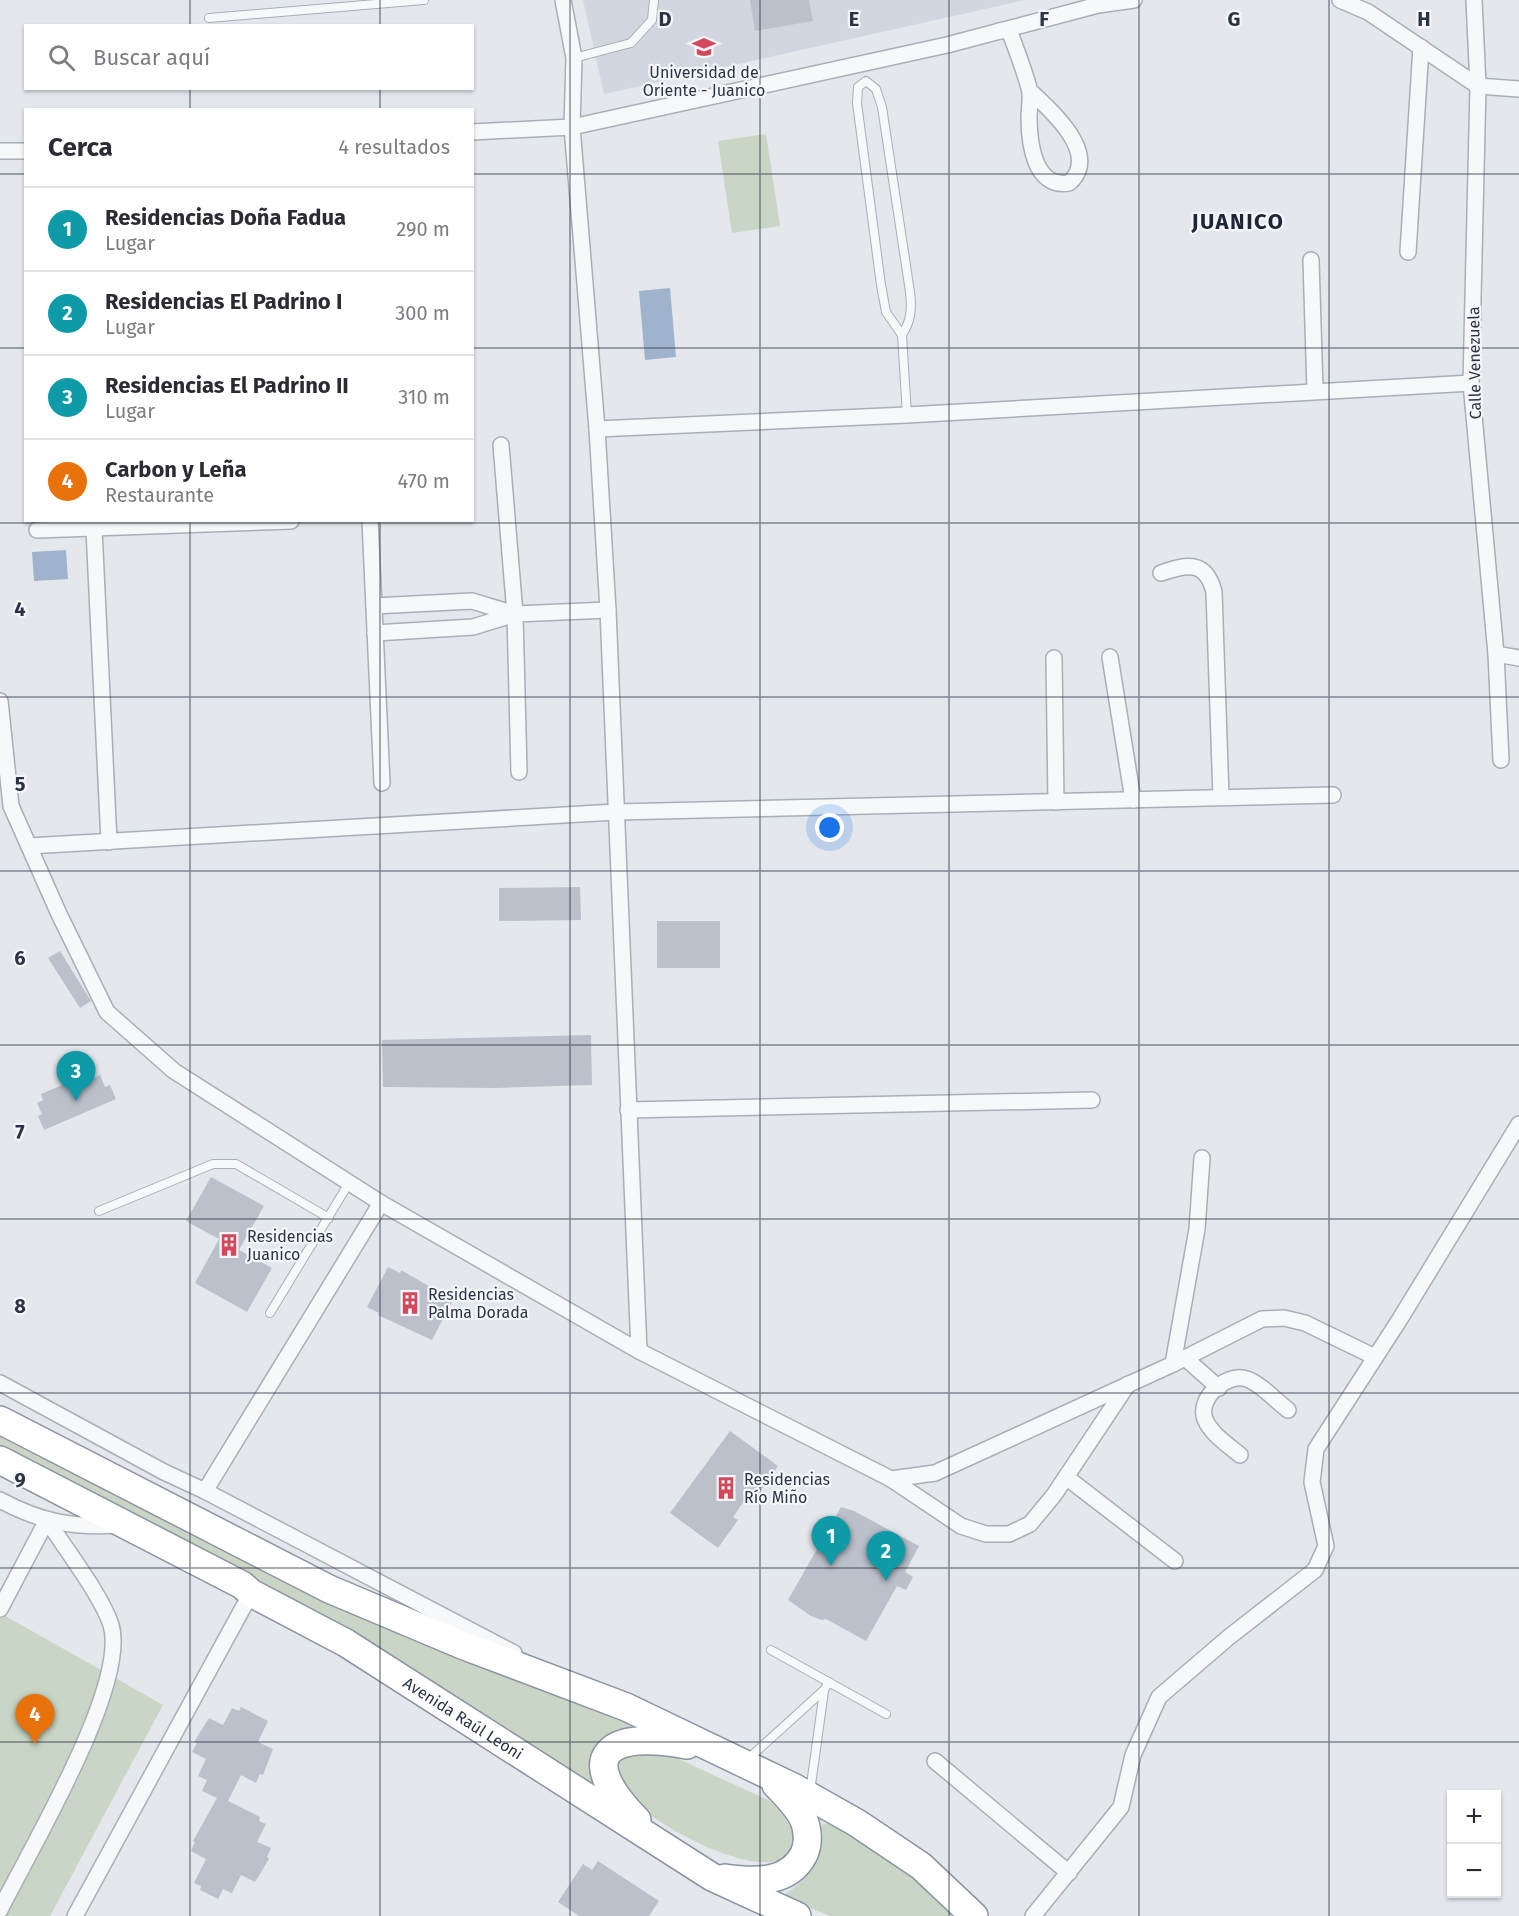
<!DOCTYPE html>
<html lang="es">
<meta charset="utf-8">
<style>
body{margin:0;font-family:"Fira Sans",sans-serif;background:#f7f7f7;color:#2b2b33}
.controls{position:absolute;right:18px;bottom:18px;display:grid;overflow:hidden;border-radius:0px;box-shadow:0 2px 4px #0004}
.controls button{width:54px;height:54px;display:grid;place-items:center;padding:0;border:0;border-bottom:2px solid #e1e1e2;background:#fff;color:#2b2b33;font:30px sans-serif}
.you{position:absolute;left:830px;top:828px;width:21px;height:21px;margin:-15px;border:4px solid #fff;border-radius:50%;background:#1a73e8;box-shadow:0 0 0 9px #1a73e833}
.badge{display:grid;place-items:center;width:39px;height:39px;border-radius:50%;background:#2563eb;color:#fff;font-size:20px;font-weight:700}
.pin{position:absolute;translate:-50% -50px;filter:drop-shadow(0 2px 3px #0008)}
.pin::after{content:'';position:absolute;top:32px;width:21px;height:18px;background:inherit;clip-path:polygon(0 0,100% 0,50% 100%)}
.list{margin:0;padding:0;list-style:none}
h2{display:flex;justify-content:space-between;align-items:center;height:78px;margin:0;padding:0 24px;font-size:26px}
h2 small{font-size:20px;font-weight:400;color:#7c7c81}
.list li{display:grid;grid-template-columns:39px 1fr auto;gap:18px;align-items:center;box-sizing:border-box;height:84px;padding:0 24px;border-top:2px solid #e1e1e2}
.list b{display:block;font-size:22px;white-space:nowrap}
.list p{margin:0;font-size:20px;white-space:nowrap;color:#7c7c81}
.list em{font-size:20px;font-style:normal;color:#7c7c81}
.icon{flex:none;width:33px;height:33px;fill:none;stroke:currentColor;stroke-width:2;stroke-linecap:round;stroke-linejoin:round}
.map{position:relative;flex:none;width:1519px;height:1916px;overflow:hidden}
.search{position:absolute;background:#fff;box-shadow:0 2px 4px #0004;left:24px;top:24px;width:450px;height:66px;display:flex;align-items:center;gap:15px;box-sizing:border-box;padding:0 21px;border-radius:0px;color:#7c7c81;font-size:22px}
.panel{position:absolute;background:#fff;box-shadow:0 2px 4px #0004;left:24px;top:108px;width:450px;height:414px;border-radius:0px}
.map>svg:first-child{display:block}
</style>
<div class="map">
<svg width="1519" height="1916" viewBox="0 0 1519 1916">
<rect width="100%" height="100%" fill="#e4e7ec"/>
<path fill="#d2d6de" d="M583,0h442l-421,94z"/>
<g fill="#c9d6c5">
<path d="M766,134l14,92 -48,7 -14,-92z"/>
<path d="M0,1434l432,213 197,77 3,5 -19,3 -13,12 -5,42h-2l-593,-336z"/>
<path d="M0,1613l163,92 -113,211h-50z"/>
<path d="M625,1750l47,6 96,44c18,13 44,51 8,61 -37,10 -133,-41 -153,-72 -5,-8 -5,-23 -7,-32z"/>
<path d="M830,1823l72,46 65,47h-136l-43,-16 -2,-6c16,-12 32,-26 34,-47 1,-8 -2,-16 3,-23z"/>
</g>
<g fill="#9fb4cc">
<path d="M670,288l6,69 -31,3 -6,-69z"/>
<path d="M66,550l2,29 -34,2 -2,-29z"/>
</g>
<g fill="#bbc0ca">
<path d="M750,0h59l4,21 -58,10z"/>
<path d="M580,887l1,33 -82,1v-33z"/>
<rect x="657" y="921" width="63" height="47"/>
<path d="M60,951l31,50 -11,7 -32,-50z"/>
<path d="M591,1035l1,50 -97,3 -112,-1 -1,-47z"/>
<path d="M91,1073l3,5 6,-3 5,12 5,-2 6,14 -72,31 -6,-14 4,-2 -5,-11 6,-3 -2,-6z"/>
<path d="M211,1177l53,29 -25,44 33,18 -25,44 -52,-29 24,-44 -33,-18z"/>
<path d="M388,1267l12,6 1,-3 52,30 -21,40 -54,-25 1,-2 -12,-6z"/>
<path d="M730,1431l48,35 -20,28 -6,-4 -19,27 5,3 -20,28 -48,-35z"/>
<path d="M841,1507l13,4 65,35 -14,26 8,5 -7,13 -9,-4 -31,55 -40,-22 -4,1 -11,-4 -23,-16z"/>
<path d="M241,1707l27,14 -10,21 15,7 -10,26 -3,-1 -4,9 -15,-8 -13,26 32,16 -1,4 7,3 -9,18 14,6 -4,9 2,2 -14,23 -14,-7 -9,18 -9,-4 -5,10 -18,-9 1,-4 -7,-3 12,-24 -15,-8 4,-9 -2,-1 24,-43 -15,-7 5,-11 -9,-4 8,-17 -14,-7 5,-9 -3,-1 15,-24 14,7 9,-17 7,3z"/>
<path d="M598,1861l61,40 -10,15h-70l-21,-14 25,-38 9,6z"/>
</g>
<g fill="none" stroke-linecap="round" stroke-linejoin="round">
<g stroke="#a9aeb7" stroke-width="10">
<g id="lane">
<path d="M209,18l215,-18"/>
<path d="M574,58l57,-15 21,-23 2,-20"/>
<path d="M902,335c9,-14 10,-26 8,-43l-28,-185 -6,-18 -10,-8 -8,6 -1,16 24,182 5,27 16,23 5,80"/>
<path d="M99,1211l114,-47h23l93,54"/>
<path d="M270,1313l79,-130"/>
<path d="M771,1650l115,64"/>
<path d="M748,1759l76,-69 5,-8"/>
<path d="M810,1792l14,-101"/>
</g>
</g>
<g stroke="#a9aeb7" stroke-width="18">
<g id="street">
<path d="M563,0l11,58 -2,69 25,302 11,181 31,741"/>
<path d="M1340,0l28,12 110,74 41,3"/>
<path d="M1474,0l4,86 -7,297 25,271 5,106"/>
<path d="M999,31l10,-1c7,19 15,39 20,58 3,9 0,19 0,29 0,25 5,72 40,66 33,-28 -19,-74 -39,-92"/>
<path d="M472,132l100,-5 375,-82 151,-40 36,-5"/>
<path d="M0,151h26"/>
<path d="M1408,252l13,-205"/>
<path d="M1311,260l4,131"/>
<path d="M597,429l310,-14 564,-32"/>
<path d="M501,445l14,169 4,158"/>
<path d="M370,520l12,263"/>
<path d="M94,529l15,313"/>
<path d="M37,530l254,-9"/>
<path d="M1161,573c26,-9 45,-13 53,19l7,205"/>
<path d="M374,606l98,-5 43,13"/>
<path d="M375,633l98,-6 42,-13 93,-4"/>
<path d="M1496,654l23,4"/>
<path d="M1110,657l23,143"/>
<path d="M1054,658l2,144"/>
<path d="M0,701l11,105 48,108 48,98 67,59 207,132 258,148 252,128 70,47 25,8h23l21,-10 24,-29 74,-111"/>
<path d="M29,846l587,-34 717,-17"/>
<path d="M628,1110l464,-10"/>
<path d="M1185,1358l34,30"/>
<path d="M1173,1364l24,-135 5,-71"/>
<path d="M0,1383l164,89 41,19 309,162"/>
<path d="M1240,1455c-12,-10 -29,-21 -35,-36 -8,-21 22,-47 42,-40 14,5 29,22 41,31"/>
<path d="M1066,1477l109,84"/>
<path d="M891,1479l44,-6 238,-109 89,-45 22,-1 21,5 70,34"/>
<path d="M205,1491l176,-288"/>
<path d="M0,1500c41,22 73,28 118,25"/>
<path d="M0,1609l47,-89c17,27 55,76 64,105 18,60 -82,226 -111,285"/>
<path d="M935,1761l134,112"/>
<path d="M75,1916l176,-323"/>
<path d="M1033,1916l88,-109 12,-52 26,-58 70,-60 86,-67 11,-24 -14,-64 4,-33 84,-130 119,-195"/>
</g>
</g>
<g stroke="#8b94a3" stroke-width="30">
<g id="highway">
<path d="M0,1420l329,169 133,56 164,62 169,81 62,35 64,43 53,50"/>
<path id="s1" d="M0,1460l242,125 9,8 95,50 366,234 85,39"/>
<path d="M637,1820c-65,-66 -27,-90 50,-75"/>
<path d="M725,1878c29,4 64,6 79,-24 5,-11 4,-25 -1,-36 -7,-13 -17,-23 -27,-33"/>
</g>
</g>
<use href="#lane" stroke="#f7f8fa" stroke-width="8"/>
<use href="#street" stroke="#f7f8fa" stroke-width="15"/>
<use href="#highway" stroke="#fff" stroke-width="27"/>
</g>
<path fill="none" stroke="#2b3445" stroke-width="1.5" stroke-opacity="0.55" d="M190,0v26M380,0v26M570,0v1916M760,0v1916M949,0v1916M1139,0v1916M1329,0v1916M190,88v22M380,88v22M0,174h26M472,174h1047M0,348h26M472,348h1047M190,520v1396M380,520v1396M0,523h1519M0,697h1519M0,871h1519M0,1045h1519M0,1219h1519M0,1393h1519M0,1568h1519M0,1742h1519"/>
<defs>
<g id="university-bare" transform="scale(1.8)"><path d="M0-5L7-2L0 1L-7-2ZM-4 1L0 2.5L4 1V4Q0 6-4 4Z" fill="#d1495b" stroke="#f4f6f9" stroke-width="2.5" paint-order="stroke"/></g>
<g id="building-bare" transform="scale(1.8)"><path d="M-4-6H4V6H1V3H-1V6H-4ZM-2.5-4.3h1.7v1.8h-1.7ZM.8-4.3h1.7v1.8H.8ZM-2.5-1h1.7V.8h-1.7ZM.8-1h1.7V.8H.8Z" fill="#d1495b" stroke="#f4f6f9" stroke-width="2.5" paint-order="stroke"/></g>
</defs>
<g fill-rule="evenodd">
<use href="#university-bare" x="704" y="47"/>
<use href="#building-bare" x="229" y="1245"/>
<use href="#building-bare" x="410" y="1303"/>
<use href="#building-bare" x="726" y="1488"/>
</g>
<g text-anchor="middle" stroke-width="4.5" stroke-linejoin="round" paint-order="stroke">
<g font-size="16" fill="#2b3445" stroke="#f4f6f9" text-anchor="start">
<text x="704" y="78" text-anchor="middle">Universidad de<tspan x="704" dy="18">Oriente - Juanico</tspan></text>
<text x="247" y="1242">Residencias<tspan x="247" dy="18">Juanico</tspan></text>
<text x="428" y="1300">Residencias<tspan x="428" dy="18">Palma Dorada</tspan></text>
<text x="744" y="1485">Residencias<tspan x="744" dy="18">Río Miño</tspan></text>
</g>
<g font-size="16" fill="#2b3445" stroke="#f4f6f9">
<text transform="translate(1474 363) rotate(-91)" y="6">Calle Venezuela</text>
<text dy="6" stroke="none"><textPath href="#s1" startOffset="531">Avenida Raúl Leoni</textPath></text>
</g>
<g font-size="22" font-weight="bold" letter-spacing="1.5" fill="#1d2536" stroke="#f4f6f9">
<text x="1238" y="229">JUANICO</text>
</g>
</g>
<g font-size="20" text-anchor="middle" font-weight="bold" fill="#2b3445" stroke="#f4f6f9" stroke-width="4.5" stroke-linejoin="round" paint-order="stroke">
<text x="665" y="26">D</text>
<text x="854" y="26">E</text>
<text x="1044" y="26">F</text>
<text x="1234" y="26">G</text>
<text x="1424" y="26">H</text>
<text x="20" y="616">4</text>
<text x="20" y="791">5</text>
<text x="20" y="965">6</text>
<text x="20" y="1139">7</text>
<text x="20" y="1313">8</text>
<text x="20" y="1487">9</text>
</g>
</svg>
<div class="controls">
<button>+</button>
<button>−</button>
</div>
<div class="you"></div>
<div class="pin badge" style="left:831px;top:1566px;background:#0f9aa8">1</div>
<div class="pin badge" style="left:886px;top:1581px;background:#0f9aa8">2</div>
<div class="pin badge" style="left:76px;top:1101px;background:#0f9aa8">3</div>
<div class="pin badge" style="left:35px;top:1744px;background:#e8710a">4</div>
<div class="search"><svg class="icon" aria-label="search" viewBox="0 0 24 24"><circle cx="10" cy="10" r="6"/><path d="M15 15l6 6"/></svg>Buscar aquí</div>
<section class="panel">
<h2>Cerca<small>4 resultados</small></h2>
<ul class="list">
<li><span class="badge" style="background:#0f9aa8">1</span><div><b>Residencias Doña Fadua</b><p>Lugar</p></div><em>290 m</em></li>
<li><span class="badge" style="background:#0f9aa8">2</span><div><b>Residencias El Padrino I</b><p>Lugar</p></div><em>300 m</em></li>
<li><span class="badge" style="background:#0f9aa8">3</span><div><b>Residencias El Padrino II</b><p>Lugar</p></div><em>310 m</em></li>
<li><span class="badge" style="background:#e8710a">4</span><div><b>Carbon y Leña</b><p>Restaurante</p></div><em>470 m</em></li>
</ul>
</section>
</div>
